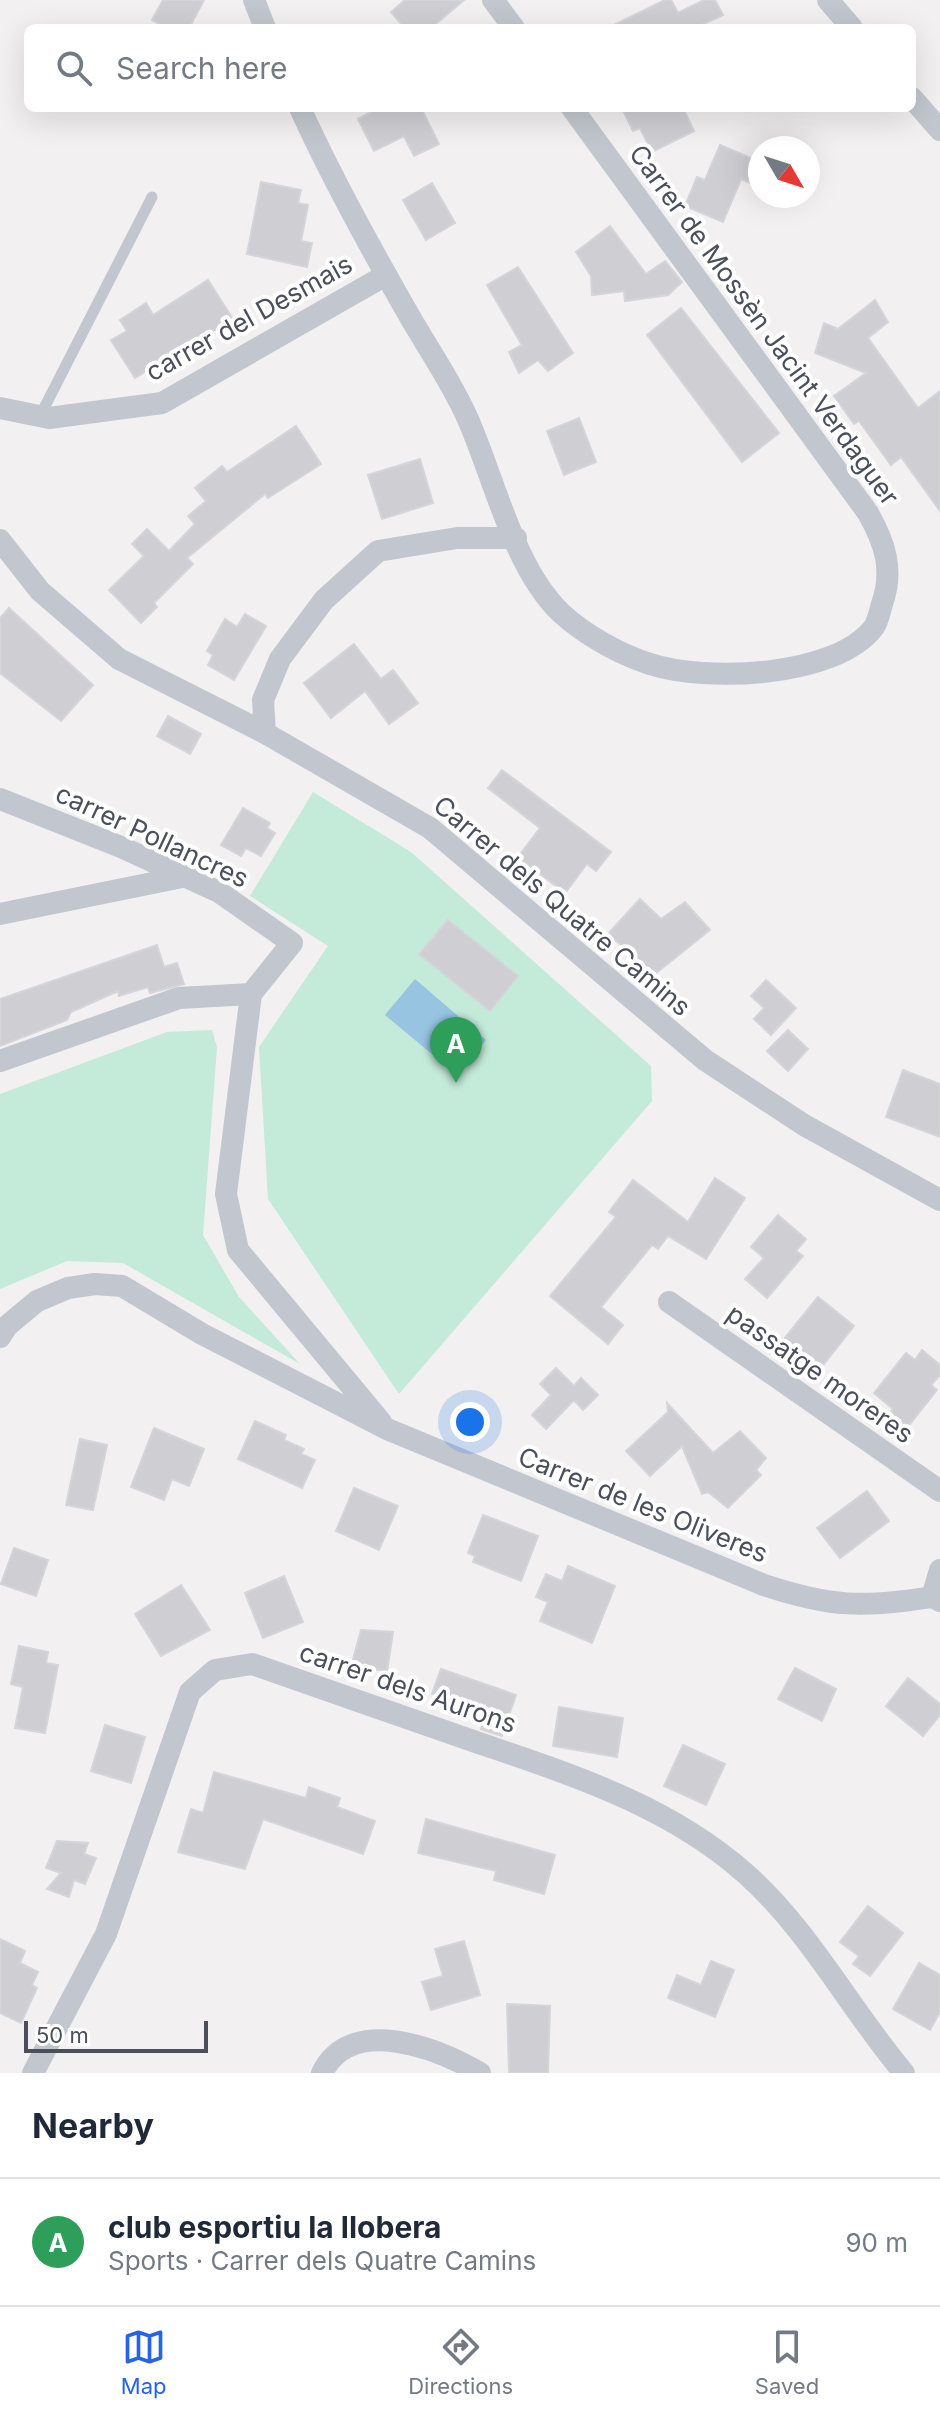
<!DOCTYPE html>
<meta charset="utf-8">
<style>
body{margin:0;font-family:Inter,sans-serif;background:#f2f2f3;color:#1f2937}
.compass{position:absolute;left:748px;top:136px;width:72px;height:72px;border-radius:50%;background:#fff;box-shadow:0 8px 32px #0002;rotate:129deg}
.scale{position:absolute;left:24px;bottom:20px;width:184px;box-sizing:border-box;padding-left:8px;border:4px solid #4a4f5b;border-top:0;font-size:22px;line-height:28px;white-space:nowrap;color:#4a4f5b;-webkit-text-stroke:6px #fff;paint-order:stroke}
.you{position:absolute;left:470px;top:1422px;width:28px;height:28px;margin:-20px;border:6px solid #fff;border-radius:50%;background:#1a73e8;box-shadow:0 0 0 12px #1a73e833}
.badge{display:grid;place-items:center;width:52px;height:52px;border-radius:50%;background:#2563eb;color:#fff;font-size:26px;font-weight:700}
.pin{position:absolute;translate:-50% -66px;filter:drop-shadow(0 2px 4px #0008)}
.pin::after{content:'';position:absolute;top:42px;width:28px;height:24px;background:inherit;clip-path:polygon(0 0,100% 0,50% 100%)}
.list{margin:0;padding:0;list-style:none}
h2{display:flex;justify-content:space-between;align-items:center;height:104px;margin:0;padding:0 32px;font-size:34px}
h2 small{font-size:26px;font-weight:400;color:#747a83}
.list li{display:grid;grid-template-columns:52px 1fr auto;gap:24px;align-items:center;box-sizing:border-box;height:128px;padding:0 32px;border-top:2px solid #e0e1e3}
.list b{display:block;font-size:30px;white-space:nowrap}
.list p{margin:0;font-size:26px;white-space:nowrap;color:#747a83}
.list em{font-size:26px;font-style:normal;color:#747a83}
.icon{flex:none;width:44px;height:44px;fill:none;stroke:currentColor;stroke-width:2;stroke-linecap:round;stroke-linejoin:round}
.map{position:relative;flex:none;width:940px;height:2073px;overflow:hidden}
.search{position:absolute;background:#fff;box-shadow:0 8px 32px #0002;left:24px;right:24px;top:24px;height:88px;display:flex;align-items:center;gap:20px;box-sizing:border-box;padding:0 28px;border-radius:12px;color:#747a83;font-size:30px}
.sheet{height:232px;background:#fff}
nav{display:flex;justify-content:space-around;align-items:center;box-sizing:border-box;height:112px;border-top:2px solid #e0e1e3;background:#fff;font-size:22px;color:#747a83}
nav a{display:grid;justify-items:center;gap:4px}
nav .on{color:#2563eb}
.map>svg:first-child{display:block}
</style>
<div class="map">
<svg width="940" height="2073" viewBox="0 0 940 2073">
<rect width="100%" height="100%" fill="#f2f0f0"/>
<g fill="#c4ead9">
<path d="M313,792l98,60 240,214 1,35 -253,293 -131,-195 -9,-152 69,-101 -78,-50z"/>
<path d="M212,1030l5,17 -14,188 36,62 61,67 -177,-101 -56,-2 -67,28v-195l167,-62z"/>
</g>
<path fill="#96c4e1" d="M415,979l71,61 -29,35 -72,-60z"/>
<g fill="#ceced3" stroke="#d4d5da" stroke-width="2">
<path d="M163,0h41l-15,28h-22l-15,-8z"/>
<path d="M405,0h59l-33,28h-26l-14,-16z"/>
<path d="M665,0h6l7,13 26,-13h11l8,15 -28,13h-87z"/>
<path d="M379,108h42l18,36 -25,12 -10,-20 -30,15 -16,-32z"/>
<path d="M622,108h61l11,23 -42,21 -12,-24 -7,3z"/>
<path d="M720,145l40,17v25l-19,-8 -18,43 -38,-16 12,-29 8,3z"/>
<path d="M261,182l40,8 -3,13 10,2 -7,36 11,2 -5,24 -60,-13z"/>
<path d="M432,183l23,40 -29,17 -23,-40z"/>
<path d="M610,226l36,48 19,-13 17,21 -14,13 -43,6 -1,-10 -32,4 -1,-19 -15,-24z"/>
<path d="M518,267l55,86 -25,18 -10,-11 -19,13 -10,-21 13,-7 -35,-60z"/>
<path d="M208,280l25,39 -98,59 -24,-38 16,-9 -7,-11 26,-17 7,12z"/>
<path d="M875,300l13,22 -20,16 50,70 22,-17v120l-39,-54 -10,8 -32,-44 -5,3 -20,-28 32,-23 -51,-20 9,-30 14,6z"/>
<path d="M681,308l98,125 -37,29 -95,-127z"/>
<path d="M579,418l17,44 -32,13 -17,-44z"/>
<path d="M296,426l25,38 -53,34 -3,-4 -78,64 6,6 -39,39 3,4 -16,16 -32,-33 35,-34 -12,-12 15,-15 22,22 26,-27 -7,-8 18,-15 -11,-13 27,-22 5,6z"/>
<path d="M420,459l13,44 -51,16 -14,-44z"/>
<path d="M9,608l84,77 -32,36 -61,-48v-55z"/>
<path d="M245,614l21,12 -32,54 -26,-15 5,-10 -6,-4 18,-32 12,8z"/>
<path d="M354,644l27,35 12,-9 25,33 -29,21 -24,-33 -34,27 -27,-35z"/>
<path d="M168,716l33,18 -11,20 -33,-18z"/>
<path d="M502,770l109,82 -15,19 -9,-7 -22,29 -47,-36 22,-29 -52,-40z"/>
<path d="M243,808l27,15 -3,5 8,5 -14,23 -15,-8 -5,8 -20,-11z"/>
<path d="M640,899l21,20 24,-17 25,28 -55,44 -47,-40z"/>
<path d="M448,920l70,56 -28,35 -71,-57z"/>
<path d="M157,945l7,22 13,-4 7,21 -34,9 -2,-6 -29,9 -1,-5 -47,21 -4,8 -67,26v-47z"/>
<path d="M766,980l30,28 -25,27 -17,-16 10,-11 -13,-12z"/>
<path d="M788,1030l20,19 -20,22 -21,-20z"/>
<path d="M903,1070l37,14v53l-54,-20z"/>
<path d="M715,1178l30,20 -39,61 -38,-23 -10,13 -6,-4 -51,62 22,18 -15,19 -58,-48 66,-79 -7,-5 24,-32 55,42z"/>
<path d="M778,1215l28,24 -10,12 7,5 -36,42 -22,-19 19,-21 -13,-11z"/>
<path d="M818,1297l36,29 -34,43 -37,-29z"/>
<path d="M922,1350l18,15v10l-9,10 6,5 -31,39 -18,-14 5,-6 -19,-16 32,-40 9,7z"/>
<path d="M556,1368l18,18 7,-8 17,17 -15,15 -9,-10 -28,29 -14,-14 19,-20 -11,-11z"/>
<path d="M667,1403l46,50 27,-22 26,27 -10,12 5,5 -33,33 -20,-16 -6,2 -20,-48 -32,30 -24,-25 42,-39z"/>
<path d="M255,1421l31,14 -2,5 20,9 -3,5 14,6 -13,28 -64,-29z"/>
<path d="M154,1428l50,21 -15,37 -17,-7 -8,21 -33,-13z"/>
<path d="M80,1439l27,6 -14,65 -27,-5z"/>
<path d="M354,1488l44,18 -19,44 -43,-19z"/>
<path d="M867,1491l22,30 -49,37 -23,-30z"/>
<path d="M483,1515l55,21 -17,45 -48,-19 2,-6 -7,-3z"/>
<path d="M14,1548l34,12 -12,36 -35,-12z"/>
<path d="M568,1566l47,20 -23,57 -52,-22 8,-19 -12,-5 10,-23 16,7z"/>
<path d="M284,1576l19,46 -40,16 -18,-45z"/>
<path d="M181,1585l29,45 -49,26 -26,-42z"/>
<path d="M361,1630l32,2 -6,40 -35,-9z"/>
<path d="M19,1646l29,6 -2,11 12,2 -13,68 -30,-5 8,-41 -12,-3z"/>
<path d="M795,1668l41,21 -14,32 -44,-22z"/>
<path d="M441,1669l75,26 -14,41 -21,-7 5,-16 -54,-19z"/>
<path d="M908,1678l32,26v11l-17,21 -37,-30z"/>
<path d="M559,1707l64,11 -6,39 -64,-11z"/>
<path d="M105,1725l40,12 -14,46 -40,-12z"/>
<path d="M683,1745l42,19 -19,41 -42,-19z"/>
<path d="M214,1772l92,26 3,-11 31,11 -3,9 38,14 -12,33 -100,-35 -18,50 -67,-17 13,-43 12,4z"/>
<path d="M426,1819l129,36 -11,39 -50,-14 2,-9 -78,-18z"/>
<path d="M57,1841l31,2 -4,11 12,4 -11,26 -11,-4 -5,17 -22,-8 14,-16 -15,-5z"/>
<path d="M868,1906l35,27 -33,43 -17,-12 6,-8 -19,-14z"/>
<path d="M0,1939l25,12 -5,12 18,9 -6,13 5,3 -16,35 -21,-10z"/>
<path d="M464,1941l16,54 -49,15 -9,-28 21,-6 -8,-27z"/>
<path d="M711,1961l23,9 -19,47 -47,-19 9,-23 24,10z"/>
<path d="M919,1963l21,12v37l-10,18 -37,-21z"/>
<path d="M507,2004l43,2 -2,67h-39z"/>
</g>
<g fill="none" stroke-linecap="round" stroke-linejoin="round">
<path stroke="#c2c7cf" stroke-width="11" d="M40,416l112,-219"/>
<g stroke="#c2c7cf" stroke-width="22">
<path d="M254,0l11,28"/>
<path d="M493,0l21,28"/>
<path d="M828,0l24,28"/>
<path d="M912,98l28,32"/>
<path d="M300,108c32,71 71,141 110,209 19,33 42,66 57,100 27,60 46,150 94,196 24,22 58,41 89,51 55,18 186,14 224,-37 4,-6 6,-16 8,-23 12,-34 3,-61 -14,-91l-296,-405"/>
<path d="M0,408l49,10 113,-15 224,-128"/>
<path d="M0,540l40,51 79,68 146,74 165,95 275,232 99,65 136,75"/>
<path d="M265,733l-2,-33 17,-41 44,-59 54,-49 79,-13h59"/>
<path d="M0,799l121,48 98,45 73,51 -41,51 -25,200 12,56 143,172"/>
<path d="M0,914l182,-37"/>
<path d="M0,1061l179,-63 72,-4"/>
<path d="M669,1302l271,189"/>
<path d="M0,1337l7,-11 30,-25 31,-13 27,-4 27,2 80,48 185,95 377,156c66,22 100,23 168,12l8,4"/>
<path d="M932,1597l8,-27"/>
<path d="M33,2073l73,-139 84,-242 25,-22 37,-6c75,26 149,52 224,78 96,33 192,63 270,132 63,56 104,135 158,199"/>
<path d="M322,2073c29,-59 115,-25 158,0"/>
</g>
</g>
<g text-anchor="middle" stroke-width="8" stroke-linejoin="round" paint-order="stroke">
<g font-size="26" fill="#4a4f5b" stroke="#fff">
<text transform="translate(249 318) rotate(-29)" y="9">carrer del Desmais</text>
<text transform="translate(764 325) rotate(54)" y="9">Carrer de Mossèn Jacint Verdaguer</text>
<text transform="translate(152 836) rotate(25)" y="9">carrer Pollancres</text>
<text transform="translate(562 906) rotate(40)" y="9">Carrer dels Quatre Camins</text>
<text transform="translate(820 1374) rotate(35)" y="9">passatge moreres</text>
<text transform="translate(643 1505) rotate(22)" y="9">Carrer de les Oliveres</text>
<text transform="translate(408 1688) rotate(19)" y="9">carrer dels Aurons</text>
</g>
</g>
</svg>
<svg class="compass" viewBox="-18 -18 36 36"><path d="M0-13l5 13h-10z" fill="#e53935"/><path d="M0 13l5-13h-10z" fill="#747a83"/></svg>
<div class="scale">50 m</div>
<div class="you"></div>
<div class="pin badge" style="left:456px;top:1083px;background:#2e9e5b">A</div>
<div class="search"><svg class="icon" aria-label="search" viewBox="0 0 24 24"><circle cx="10" cy="10" r="6"/><path d="M15 15l6 6"/></svg>Search here</div>
</div>
<section class="sheet">
<h2>Nearby<small></small></h2>
<ul class="list">
<li><span class="badge" style="background:#2e9e5b">A</span><div><b>club esportiu la llobera</b><p>Sports · Carrer dels Quatre Camins</p></div><em>90 m</em></li>
</ul>
</section>
<nav>
<a class="on"><svg class="icon" aria-label="map" viewBox="0 0 24 24"><path d="M3 6l6-2 6 2 6-2v14l-6 2-6-2-6 2zM9 4v14M15 6v14"/></svg>Map</a>
<a><svg class="icon" aria-label="directions" viewBox="0 0 24 24"><path d="M12 3l9 9-9 9-9-9zM9 14v-3h6M13 9l2 2-2 2"/></svg>Directions</a>
<a><svg class="icon" aria-label="saved" viewBox="0 0 24 24"><path d="M7 4h10v16l-5-4-5 4z"/></svg>Saved</a>
</nav>
